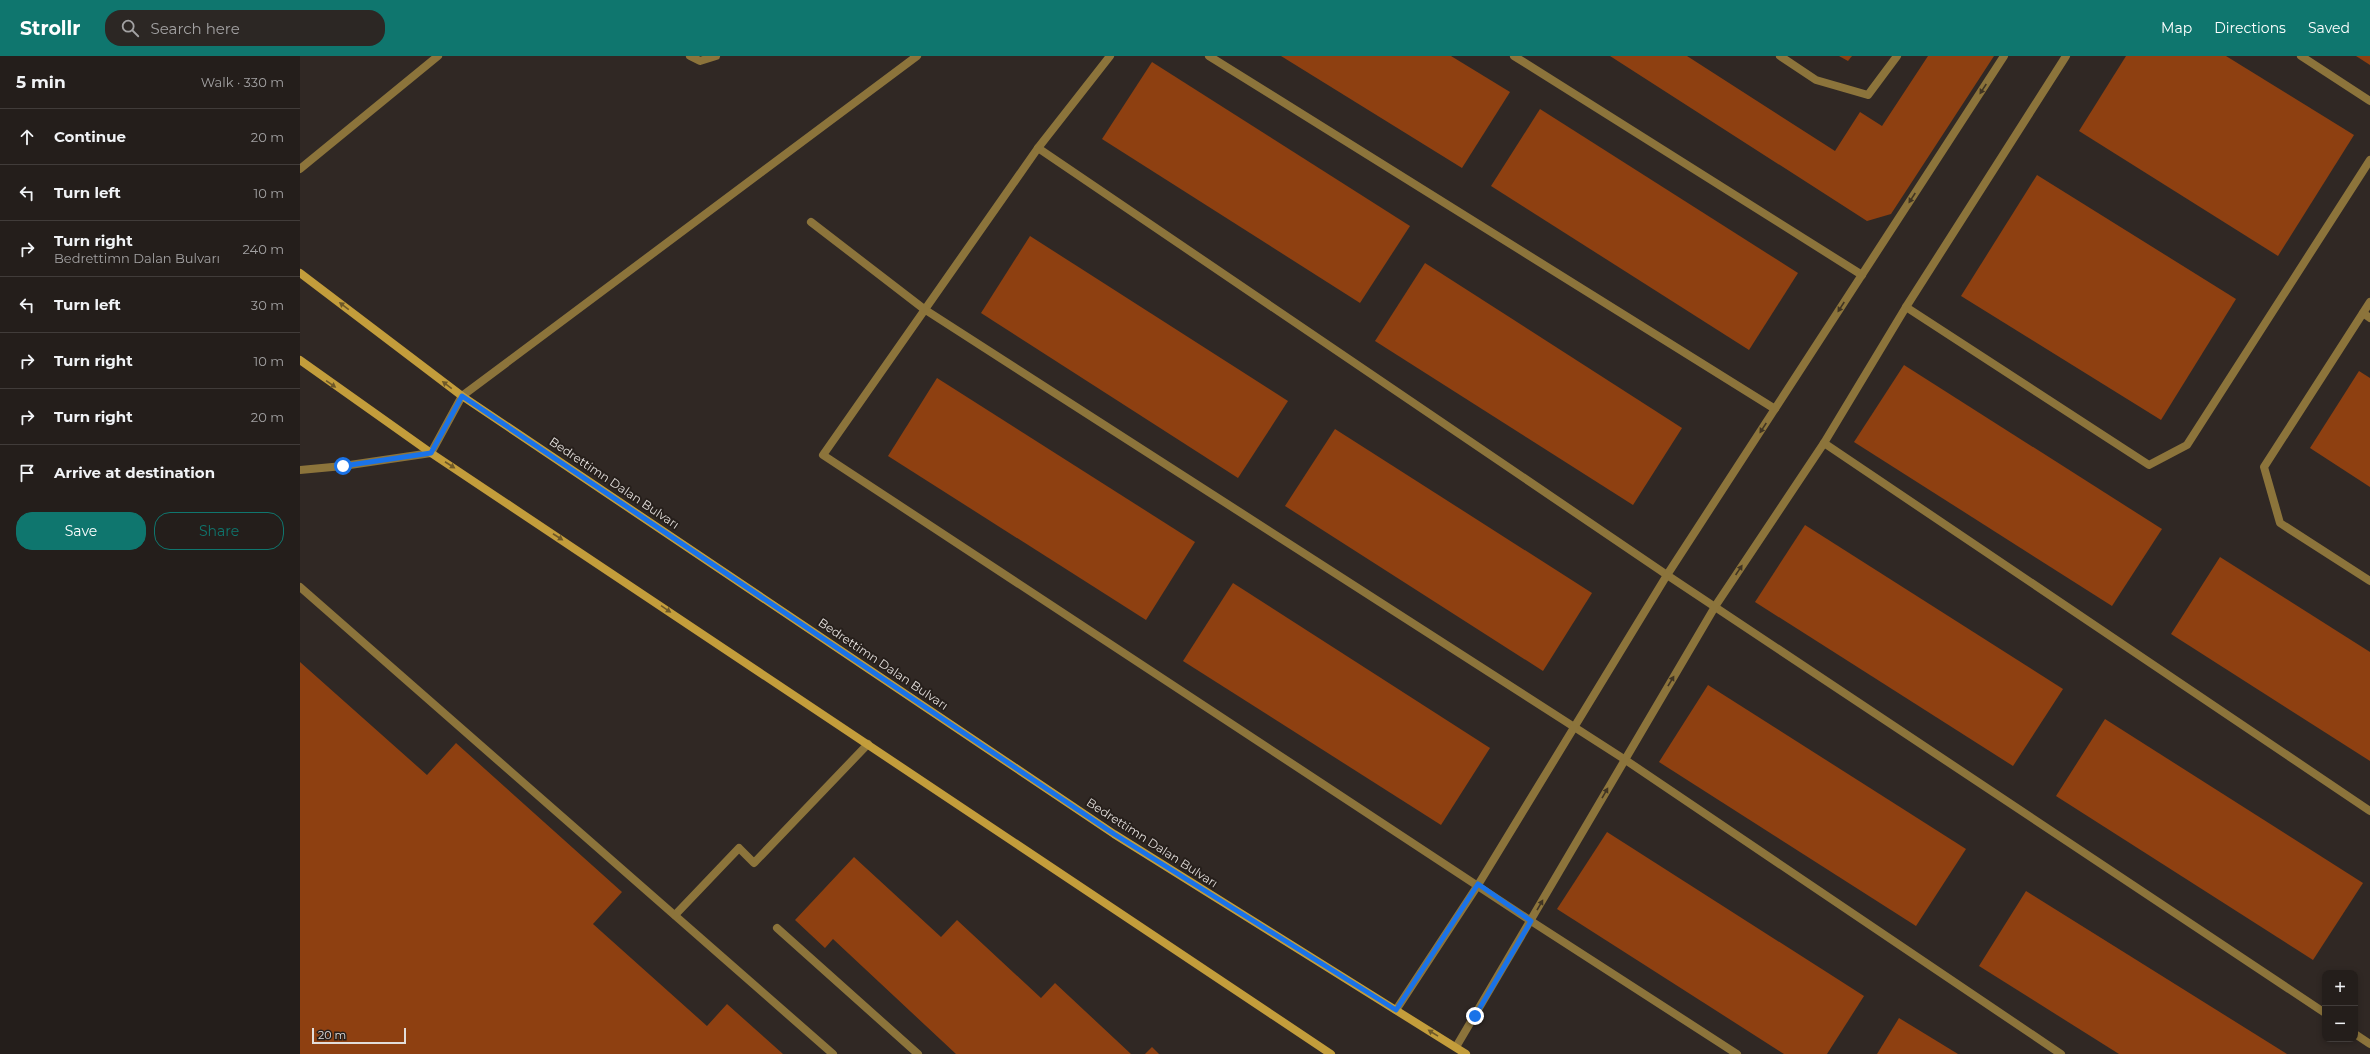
<!DOCTYPE html>
<meta charset="utf-8">
<style>
body{margin:0;font-family:Montserrat,sans-serif;background:#2c2724;color:#f1f3f6}
.controls{position:absolute;right:12px;bottom:12px;display:grid;overflow:hidden;border-radius:8px;box-shadow:0 2px 6px #0003}
.controls button{width:36px;height:36px;display:grid;place-items:center;padding:0;border:0;border-bottom:1px solid #413c3a;background:#241e1b;color:#f1f3f6;font:20px sans-serif}
.scale{position:absolute;left:12px;bottom:10px;width:94px;box-sizing:border-box;padding-left:4px;border:2px solid #e2ddda;border-top:0;font-size:11px;line-height:14px;white-space:nowrap;color:#e2ddda;-webkit-text-stroke:3px #261f1b;paint-order:stroke}
.stop{position:absolute;width:12px;height:12px;margin:-9px;border:3px solid #1a73e8;border-radius:50%;background:#fff}
.stop.end{background:#1a73e8;border-color:#fff;box-shadow:0 1px 4px #0008}
.list{margin:0;padding:0;list-style:none}
h2{display:flex;justify-content:space-between;align-items:center;height:52px;margin:0;padding:0 16px;font-size:17px}
h2 small{font-size:13px;font-weight:400;color:#a3a2a3}
.list li{display:grid;grid-template-columns:26px 1fr auto;gap:12px;align-items:center;box-sizing:border-box;height:56px;padding:0 16px;border-top:1px solid #413c3a}
.list b{display:block;font-size:15px;white-space:nowrap}
.list p{margin:0;font-size:13px;white-space:nowrap;color:#a3a2a3}
.list em{font-size:13px;font-style:normal;color:#a3a2a3}
.actions{display:flex;gap:8px;padding:12px 16px}
.actions a{flex:1;padding:9px 0;border:1px solid #0f766e;border-radius:16px;text-align:center;font-size:14px;color:#0f766e}
.actions .main{background:#0f766e;color:#fff}
.icon{flex:none;width:22px;height:22px;fill:none;stroke:currentColor;stroke-width:2;stroke-linecap:round;stroke-linejoin:round}
.map{position:relative;flex:none;width:2070px;height:998px;overflow:hidden}
header{display:flex;align-items:center;gap:24px;box-sizing:border-box;height:56px;padding:0 20px;background:#0f766e;color:#fff}
header strong{font-size:19px}
nav{display:flex;gap:22px;margin-inline-start:auto;font-size:14px}
.search{width:280px;height:36px;background:#2c2724;display:flex;align-items:center;gap:10px;box-sizing:border-box;padding:0 14px;border-radius:16px;color:#a3a2a3;font-size:15px}
main{display:flex}
aside{flex:1;background:#241e1b}
.map>svg:first-child{display:block}
</style>
<header>
<strong>Strollr</strong>
<div class="search"><svg class="icon" aria-label="search" viewBox="0 0 24 24"><circle cx="10" cy="10" r="6"/><path d="M15 15l6 6"/></svg>Search here</div>
<nav><a>Map</a><a>Directions</a><a>Saved</a></nav>
</header>
<main>
<aside>
<h2>5 min<small>Walk · 330 m</small></h2>
<ul class="list">
<li><svg class="icon" aria-label="ahead" viewBox="0 0 24 24"><path d="M12 20V5M6 11l6-6 6 6"/></svg><div><b>Continue</b></div><em>20 m</em></li>
<li><svg class="icon" aria-label="left" viewBox="0 0 24 24"><path d="M17 20v-9H6M10 6l-5 5 5 5"/></svg><div><b>Turn left</b></div><em>10 m</em></li>
<li><svg class="icon" aria-label="right" viewBox="0 0 24 24"><path d="M7 20v-9h11M14 6l5 5-5 5"/></svg><div><b>Turn right</b><p>Bedrettimn Dalan Bulvarı</p></div><em>240 m</em></li>
<li><svg class="icon" aria-label="left" viewBox="0 0 24 24"><path d="M17 20v-9H6M10 6l-5 5 5 5"/></svg><div><b>Turn left</b></div><em>30 m</em></li>
<li><svg class="icon" aria-label="right" viewBox="0 0 24 24"><path d="M7 20v-9h11M14 6l5 5-5 5"/></svg><div><b>Turn right</b></div><em>10 m</em></li>
<li><svg class="icon" aria-label="right" viewBox="0 0 24 24"><path d="M7 20v-9h11M14 6l5 5-5 5"/></svg><div><b>Turn right</b></div><em>20 m</em></li>
<li><svg class="icon" aria-label="arrive" viewBox="0 0 24 24"><path d="M6 21V4h12l-3 4 3 4H6"/></svg><div><b>Arrive at destination</b></div></li>
</ul>
<div class="actions"><a class="main">Save</a><a>Share</a></div>
</aside>
<div class="map">
<svg width="2070" height="998" viewBox="0 0 2070 998">
<rect width="100%" height="100%" fill="#302824"/>
<g fill="#8e4011">
<path d="M981,0h170l59,36 -48,76z"/>
<path d="M1310,0h77l148,95 25,-39 22,14 46,-70h66l-103,158 -24,7z"/>
<path d="M1539,0h13l-4,5z"/>
<path d="M1826,0h100l128,79 -76,121 -199,-125z"/>
<path d="M2056,0h14v9z"/>
<path d="M852,6l258,164 -50,77 -258,-164z"/>
<path d="M1240,53l258,164 -49,77 -258,-164z"/>
<path d="M1737,119l199,124 -75,121 -200,-124z"/>
<path d="M730,180l258,165 -50,77 -257,-165z"/>
<path d="M1125,207l257,165 -49,77 -258,-164z"/>
<path d="M1604,309l258,164 -50,77 -258,-164z"/>
<path d="M2059,315l11,7v109l-60,-39z"/>
<path d="M637,322l258,164 -49,78 -258,-164z"/>
<path d="M1035,373l257,164 -49,78 -258,-165z"/>
<path d="M1505,469l258,164 -50,77 -258,-164z"/>
<path d="M1920,501l150,95v109l-199,-127z"/>
<path d="M933,527l257,165 -49,77 -258,-164z"/>
<path d="M0,606l127,113 29,-32 166,149 -29,32 114,102 20,-22 56,50h-483z"/>
<path d="M1408,629l258,164 -50,77 -257,-164z"/>
<path d="M1805,663l258,164 -50,77 -257,-164z"/>
<path d="M1307,776l257,164 -37,58h-43l-227,-145z"/>
<path d="M554,801l87,80 16,-17 84,78 14,-15 76,71h-175l-123,-115 -8,9 -30,-28z"/>
<path d="M1726,835l261,163h-168l-140,-88z"/>
<path d="M1599,962l59,36h-81z"/>
<path d="M852,991l7,7h-14z"/>
</g>
<g fill="none" stroke-linecap="round" stroke-linejoin="round">
<g stroke="#8c743b" stroke-width="8">
<path d="M390,0l10,5 16,-5"/>
<path d="M810,0l-72,92 -215,307 708,466 206,133"/>
<path d="M909,0l566,353"/>
<path d="M1214,0l348,219"/>
<path d="M1480,0l36,24 52,15 29,-39"/>
<path d="M2001,0l69,45"/>
<path d="M738,92l629,427 658,438"/>
<path d="M0,113l138,-113"/>
<path d="M511,166l113,87 700,450 437,295"/>
<path d="M2070,246l-106,165 16,56 90,58"/>
<path d="M1606,251l243,158 38,-20 183,-285"/>
<path d="M2063,257l7,5"/>
<path d="M1524,387l546,368"/>
<path d="M0,414l43,-4 88,-13 31,-57"/>
<path d="M0,531l533,467"/>
<path d="M375,859l64,-67 15,15 114,-119"/>
<path d="M477,872l141,126"/>
<path d="M1096,954l82,-125 189,-310 337,-519"/>
<path d="M2055,978l15,10"/>
<path d="M1156,991l260,-442 108,-162 82,-136 160,-251"/>
</g>
<path stroke="#8c743b" stroke-width="8" d="M162,340l455,-340"/>
<g stroke="#c39d3b" stroke-width="8">
<path d="M0,217l162,123 652,438 352,220"/>
<path d="M0,304l131,93 900,601"/>
</g>
</g>
<defs><path id="oneway-solid" d="M-6-.8H1V-3.2L6.5 0L1 3.2V.8H-6Z"/></defs>
<g fill="#403423">
<use href="#oneway-solid" transform="translate(1683 33) rotate(123)"/>
<use href="#oneway-solid" transform="translate(1612 142) rotate(123)"/>
<use href="#oneway-solid" transform="translate(1541 251) rotate(123)"/>
<use href="#oneway-solid" transform="translate(1463 372) rotate(123)"/>
<use href="#oneway-solid" transform="translate(1439 514) rotate(-56)"/>
<use href="#oneway-solid" transform="translate(1371 625) rotate(-59)"/>
<use href="#oneway-solid" transform="translate(1305 737) rotate(-60)"/>
<use href="#oneway-solid" transform="translate(1240 849) rotate(-60)"/>
</g>
<g fill="#6d5829">
<use href="#oneway-solid" transform="translate(44 250) rotate(-143)"/>
<use href="#oneway-solid" transform="translate(31 328) rotate(35)"/>
<use href="#oneway-solid" transform="translate(147 329) rotate(-143)"/>
<use href="#oneway-solid" transform="translate(150 409) rotate(33)"/>
<use href="#oneway-solid" transform="translate(258 481) rotate(33)"/>
<use href="#oneway-solid" transform="translate(366 553) rotate(34)"/>
<use href="#oneway-solid" transform="translate(1133 977) rotate(-148)"/>
</g>
<g fill="none" stroke-linecap="round" stroke-linejoin="round">
<path stroke="#1a73e8" stroke-width="5" d="M43,410l88,-13 31,-57 652,438 282,176 82,-126 53,37 -56,95"/>
</g>
<g text-anchor="middle" stroke-width="4" stroke-linejoin="round" paint-order="stroke">
<g font-size="12" fill="#e2ddda" stroke="#261f1b">
<text transform="translate(314 427) rotate(34)" y="4">Bedrettimn Dalan Bulvarı</text>
<text transform="translate(583 608) rotate(34)" y="4">Bedrettimn Dalan Bulvarı</text>
<text transform="translate(852 787) rotate(33)" y="4">Bedrettimn Dalan Bulvarı</text>
</g>
</g>
</svg>
<div class="controls">
<button>+</button>
<button>−</button>
</div>
<div class="scale">20 m</div>
<div class="stop" style="left:43px;top:410px"></div>
<div class="stop end" style="left:1175px;top:960px"></div>
</div>
</main>
